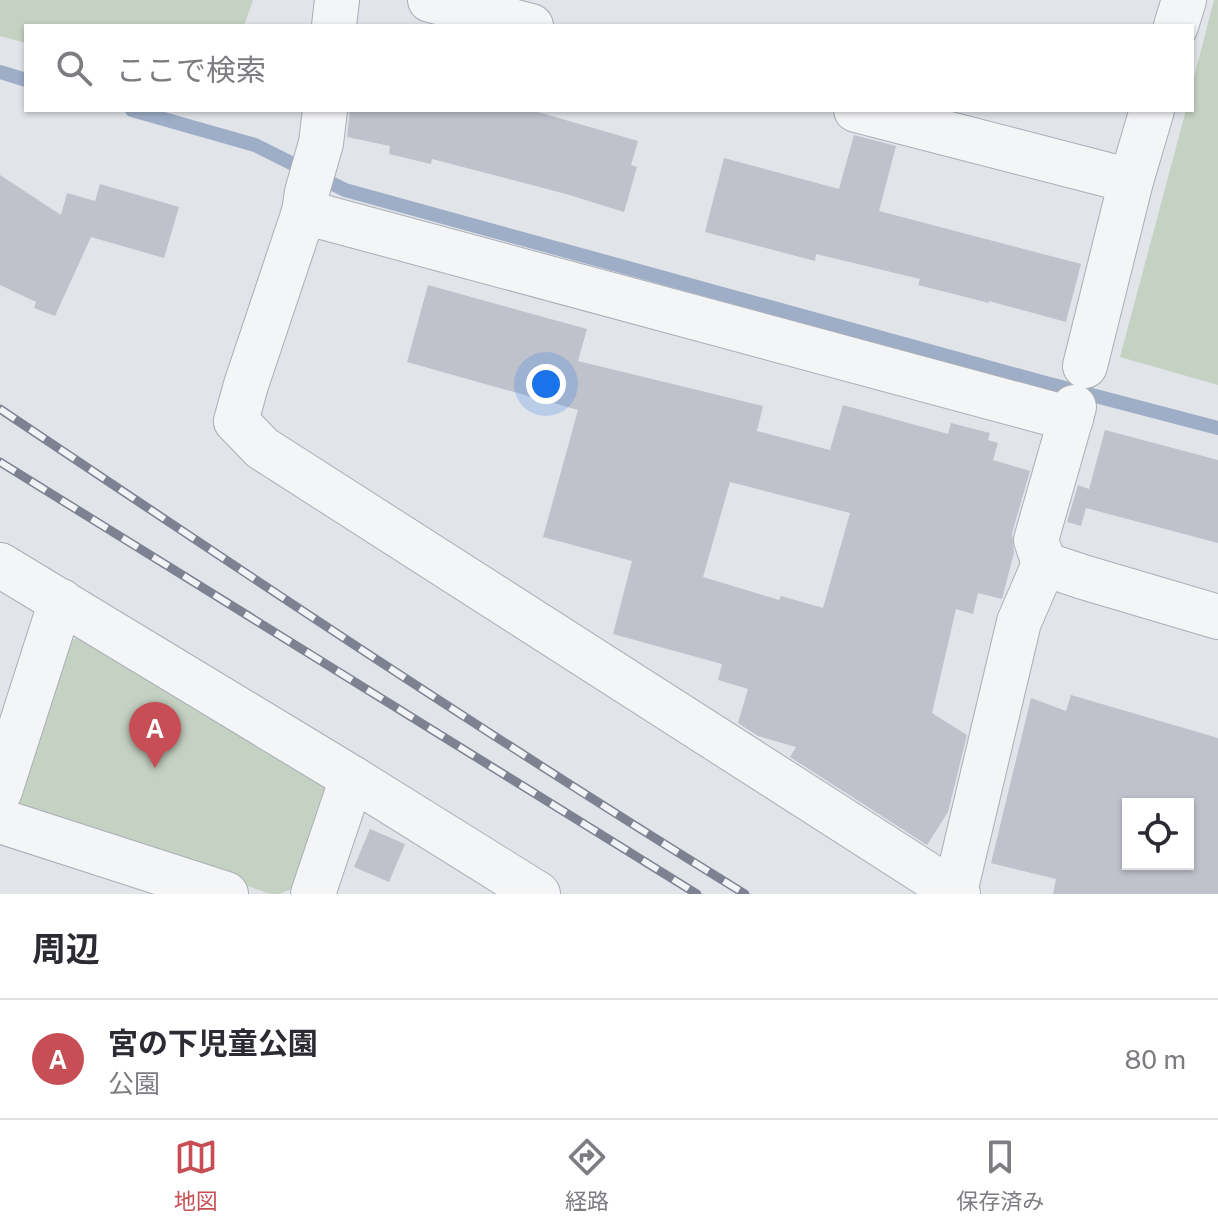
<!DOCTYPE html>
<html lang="ja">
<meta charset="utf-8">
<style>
body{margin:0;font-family:"Public Sans","Noto Sans JP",sans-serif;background:#f7f7f7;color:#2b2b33}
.controls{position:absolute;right:24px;bottom:24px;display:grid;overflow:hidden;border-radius:0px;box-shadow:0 2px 6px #0004}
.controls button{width:72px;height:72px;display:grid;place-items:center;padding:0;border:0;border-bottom:2px solid #e1e1e2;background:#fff;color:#2b2b33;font:40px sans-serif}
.you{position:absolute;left:546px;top:384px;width:28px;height:28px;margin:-20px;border:6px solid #fff;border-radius:50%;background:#1a73e8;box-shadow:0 0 0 12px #1a73e833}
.badge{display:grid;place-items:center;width:52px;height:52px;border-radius:50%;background:#c64e54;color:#fff;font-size:26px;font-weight:700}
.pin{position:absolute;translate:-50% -66px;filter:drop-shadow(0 2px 4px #0008)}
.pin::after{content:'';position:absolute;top:42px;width:28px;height:24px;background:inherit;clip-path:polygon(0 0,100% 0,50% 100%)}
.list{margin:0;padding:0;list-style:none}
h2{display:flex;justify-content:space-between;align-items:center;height:104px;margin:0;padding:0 32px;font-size:34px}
h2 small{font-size:26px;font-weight:400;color:#7c7c81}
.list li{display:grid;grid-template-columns:52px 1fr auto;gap:24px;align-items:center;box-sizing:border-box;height:120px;padding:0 32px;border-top:2px solid #e1e1e2}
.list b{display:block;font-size:30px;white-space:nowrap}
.list p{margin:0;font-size:26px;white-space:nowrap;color:#7c7c81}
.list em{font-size:26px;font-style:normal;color:#7c7c81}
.icon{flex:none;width:44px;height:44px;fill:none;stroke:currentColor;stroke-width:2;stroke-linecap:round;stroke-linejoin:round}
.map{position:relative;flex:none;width:1218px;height:894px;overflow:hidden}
.search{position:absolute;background:#fff;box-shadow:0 2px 6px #0004;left:24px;right:24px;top:24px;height:88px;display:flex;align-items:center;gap:20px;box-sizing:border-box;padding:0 28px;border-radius:0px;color:#7c7c81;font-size:30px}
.sheet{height:224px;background:#fff}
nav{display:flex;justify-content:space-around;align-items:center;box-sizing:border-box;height:112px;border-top:2px solid #e1e1e2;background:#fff;font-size:22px;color:#7c7c81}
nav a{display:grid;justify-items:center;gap:4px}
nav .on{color:#c64e54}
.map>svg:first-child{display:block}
</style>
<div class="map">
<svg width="1218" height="894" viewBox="0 0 1218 894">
<rect width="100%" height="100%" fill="#e1e4e9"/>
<g fill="#c5d2c3">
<path d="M0,0h253l-9,26h-218v17l-26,-7z"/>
<path d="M1214,0h4v385l-98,-28 66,-247h6v-25z"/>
<path d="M77,638l188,110 60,39 8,19 -31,79 -23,9h-9l-58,-21 -193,-60 -10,-23 46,-145z"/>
</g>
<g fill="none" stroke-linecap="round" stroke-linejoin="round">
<g stroke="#9eaec7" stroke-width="14">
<path d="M0,72l26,8"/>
<path d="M132,110l123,35 90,45 697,192 176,46"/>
</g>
</g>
<g fill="#bfc2cb" fill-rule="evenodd">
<path d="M350,110h181l107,31 -7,24 6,2 -13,45 -58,-18 -134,-35 -1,5 -42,-10 1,-8 -43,-9z"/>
<path d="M854,135l42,11 -17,65 202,53 -15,58 -77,-21v2l-71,-18 2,-6 -104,-25 -1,7 -110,-29 19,-74 115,31z"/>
<path d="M0,175l61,40 6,-22 28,8 5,-17 79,23 -15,51 -73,-21 -36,79 -21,-8 2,-6 -36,-17z"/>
<path d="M428,285l159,44 -9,32 185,45 -6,25 73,19 13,-45 105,29 3,-11 39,10 -2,7 10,3 -5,17 37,11 -18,62 2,20 -12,46 -24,-6 -5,21 -17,-5 -24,104 35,22 -19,77 -21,33 -137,-88 6,-10 -38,-11 -20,-13 10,-34 -30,-9 4,-16 -109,-30 19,-73 -89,-24 35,-127 -171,-48zM730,482l120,31 -27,95 -42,-12 -2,4 -76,-23z"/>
<path d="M1105,430l113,30v83l-132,-35 -5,18 -14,-4 11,-37 11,4z"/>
<path d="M1071,695l147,43v156h-165l3,-15 -65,-16 40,-165 35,13zM1128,804h60v60h-60z"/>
<path d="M370,829l35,15 -16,38 -35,-15z"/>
</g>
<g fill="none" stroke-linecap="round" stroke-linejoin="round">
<g stroke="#aaaeb6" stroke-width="46">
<g id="minor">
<path d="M430,0l101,26"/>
<path d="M334,26l3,-26"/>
<path d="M1176,26l8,-26"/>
<path d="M325,110l-4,33 -14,49 -3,20 767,207"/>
<path d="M856,110l275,71"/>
<path d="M304,212l-58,173 -10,36 26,27 696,446"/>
<path d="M1085,366l46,-185 21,-71"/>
<path d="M1074,407l-38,133 8,24 39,13 135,40"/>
<path d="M0,565l352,213 186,116"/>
<path d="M0,791l61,-190"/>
<path d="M0,821l226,73"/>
<path d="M955,892l64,-270 25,-58"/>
<path d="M313,894l39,-116"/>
</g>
</g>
<use href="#minor" stroke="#f4f5f7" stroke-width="44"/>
<g stroke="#7c8292" stroke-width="9">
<g id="rail">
<path d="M0,409c246,165 493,330 745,485"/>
<path d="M0,462l697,432"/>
</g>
</g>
<use href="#rail" stroke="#f1f3f6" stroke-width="6" stroke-dasharray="18" stroke-linecap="butt"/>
</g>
</svg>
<div class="controls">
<button><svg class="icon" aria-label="locate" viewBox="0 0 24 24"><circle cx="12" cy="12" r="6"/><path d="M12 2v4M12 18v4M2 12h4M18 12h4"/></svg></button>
</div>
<div class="you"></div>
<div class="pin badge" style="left:155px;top:768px">A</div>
<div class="search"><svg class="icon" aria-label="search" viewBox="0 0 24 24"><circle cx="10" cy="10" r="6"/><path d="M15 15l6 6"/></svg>ここで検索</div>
</div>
<section class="sheet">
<h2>周辺<small></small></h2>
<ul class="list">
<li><span class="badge">A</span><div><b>宮の下児童公園</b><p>公園</p></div><em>80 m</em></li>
</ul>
</section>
<nav>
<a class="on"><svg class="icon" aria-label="map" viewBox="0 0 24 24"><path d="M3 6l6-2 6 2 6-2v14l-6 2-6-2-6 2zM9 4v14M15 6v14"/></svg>地図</a>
<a><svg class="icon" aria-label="directions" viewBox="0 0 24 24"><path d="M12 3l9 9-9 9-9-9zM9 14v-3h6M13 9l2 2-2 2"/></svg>経路</a>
<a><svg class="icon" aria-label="saved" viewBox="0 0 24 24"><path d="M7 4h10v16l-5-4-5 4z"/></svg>保存済み</a>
</nav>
